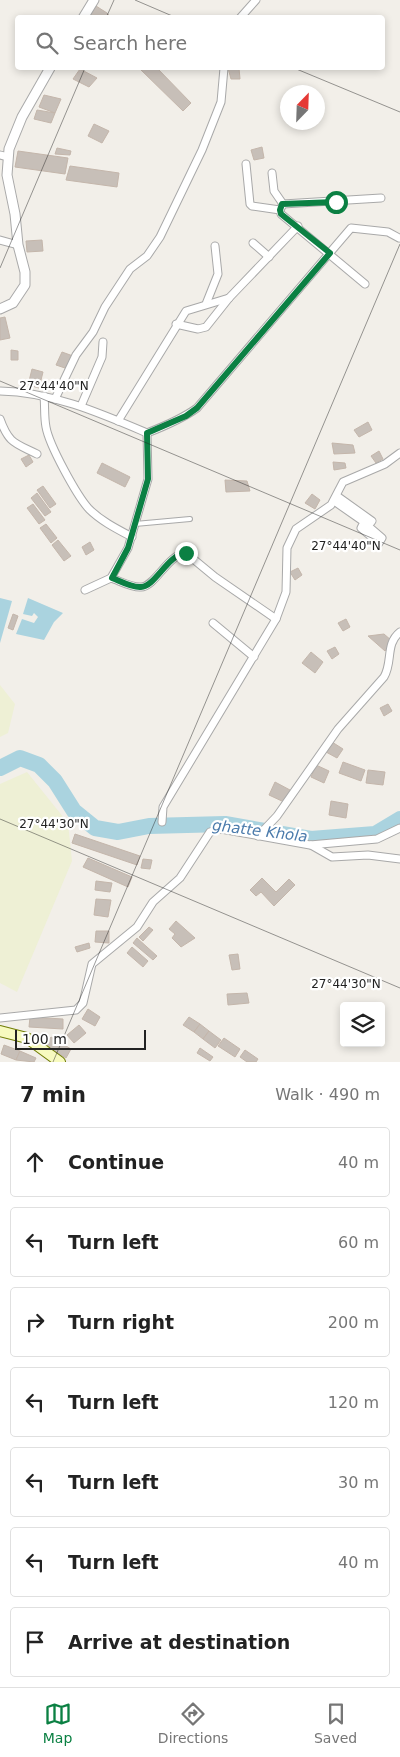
<!DOCTYPE html>
<meta charset="utf-8">
<style>
body{margin:0;font-family:"DejaVu Sans",sans-serif;background:#f2f2f2;color:#222}
.controls{position:absolute;right:15px;bottom:15px;display:grid;overflow:hidden;border-radius:5px;box-shadow:0 2px 8px #0003}
.controls button{width:45px;height:45px;display:grid;place-items:center;padding:0;border:0;border-bottom:1px solid #e0e0e0;background:#fff;color:#222;font:25px sans-serif}
.compass{position:absolute;left:280px;top:85px;width:45px;height:45px;border-radius:50%;background:#fff;box-shadow:0 2px 8px #0003;rotate:23deg}
.scale{position:absolute;left:15px;bottom:12px;width:131px;box-sizing:border-box;padding-left:5px;border:2px solid #222;border-top:0;font-size:14px;line-height:18px;white-space:nowrap;color:#222;-webkit-text-stroke:4px #fff;paint-order:stroke}
.stop{position:absolute;width:15px;height:15px;margin:-11px;border:4px solid #0b8043;border-radius:50%;background:#fff}
.stop.end{background:#0b8043;border-color:#fff;box-shadow:0 1px 5px #0008}
.list{margin:0;padding:0;list-style:none}
h2{display:flex;justify-content:space-between;align-items:center;height:65px;margin:0;padding:0 20px;font-size:21px}
h2 small{font-size:16px;font-weight:400;color:#767676}
.list li{display:grid;grid-template-columns:32px 1fr auto;gap:15px;align-items:center;box-sizing:border-box;height:70px;margin:0 10px 10px;padding:0 10px;border:1px solid #e0e0e0;border-radius:5px}
.list b{display:block;font-size:19px;white-space:nowrap}
.list em{font-size:16px;font-style:normal;color:#767676}
.icon{flex:none;width:28px;height:28px;fill:none;stroke:currentColor;stroke-width:2;stroke-linecap:round;stroke-linejoin:round}
.map{position:relative;flex:none;width:400px;height:1062px;overflow:hidden}
.search{position:absolute;background:#fff;box-shadow:0 2px 8px #0003;left:15px;right:15px;top:15px;height:55px;display:flex;align-items:center;gap:12px;box-sizing:border-box;padding:0 18px;border-radius:5px;color:#767676;font-size:19px}
.sheet{height:625px;background:#fff}
nav{display:flex;justify-content:space-around;align-items:center;box-sizing:border-box;height:70px;border-top:1px solid #e0e0e0;background:#fff;font-size:14px;color:#767676}
nav a{display:grid;justify-items:center;gap:2px}
nav .on{color:#0b8043}
.map>svg:first-child{display:block}
</style>
<div class="map">
<svg width="400" height="1062" viewBox="0 0 400 1062">
<rect width="100%" height="100%" fill="#f2efe9"/>
<g fill="#eef0d5">
<path d="M0,685l15,19 -7,29 -8,4z"/>
<path d="M27,772l41,51 4,38 -55,131 -17,-9v-199z"/>
</g>
<g fill="#aad3df">
<path d="M0,598l12,3 -12,42z"/>
<path d="M28,598l35,15 -9,9 -10,18 -28,-6 6,-15 12,4 4,-6 -4,-4 -2,3 -9,-2z"/>
</g>
<g fill="none" stroke-linecap="round" stroke-linejoin="round">
<path stroke="#aad3df" stroke-width="16" d="M0,768l20,-10 19,7 16,16 19,30 21,17 23,4 31,-6 76,-2 86,15 64,-5 25,-15"/>
</g>
<g fill="#c7bfb8" stroke="#c4b6ab">
<path d="M96,6l11,7 4,5h-21l-2,-2z"/>
<path d="M139,68h18l34,35 -8,8z"/>
<path d="M228,68h11l1,11h-9z"/>
<path d="M80,69l17,9 -8,9 -16,-8z"/>
<path d="M44,95l17,4 -6,14 -16,-6z"/>
<path d="M37,110l18,3 -4,10 -17,-4z"/>
<path d="M94,124l15,7 -7,12 -14,-7z"/>
<path d="M262,147l2,11 -10,2 -3,-10z"/>
<path d="M57,148l14,3 -1,4 -15,-1z"/>
<path d="M18,151l50,7 -3,16 -50,-7z"/>
<path d="M70,166l49,7 -2,14 -51,-7z"/>
<path d="M42,240l1,11 -16,1 -1,-11z"/>
<path d="M5,317l5,21 -10,2v-22z"/>
<path d="M11,350l7,1v9h-7z"/>
<path d="M62,352l11,4 -5,13 -12,-4z"/>
<path d="M32,369l11,3 -4,16 -11,-3z"/>
<path d="M368,422l4,8 -13,7 -5,-7z"/>
<path d="M332,443l21,2 2,8 -21,1z"/>
<path d="M379,451l4,8 -7,4 -5,-7z"/>
<path d="M29,455l4,7 -7,5 -5,-8z"/>
<path d="M333,462l12,1 1,5 -12,2z"/>
<path d="M102,463l28,14 -5,10 -28,-14z"/>
<path d="M225,480l22,1 3,10 -24,1z"/>
<path d="M43,486l13,18 -6,4 -13,-18z"/>
<path d="M37,493l14,19 -6,4 -14,-18z"/>
<path d="M312,494l8,6 -5,9 -10,-6z"/>
<path d="M33,504l12,16 -6,4 -12,-16z"/>
<path d="M46,524l11,14 -6,5 -11,-15z"/>
<path d="M58,540l13,16 -7,5 -12,-16z"/>
<path d="M90,542l4,8 -8,5 -4,-8z"/>
<path d="M298,568l4,7 -7,5 -5,-8z"/>
<path d="M13,614l5,2 -5,14 -5,-2z"/>
<path d="M346,619l4,8 -7,4 -5,-8z"/>
<path d="M384,634l8,7 -7,10 -17,-15z"/>
<path d="M335,647l4,7 -7,5 -5,-8z"/>
<path d="M311,652l12,10 -8,11 -13,-10z"/>
<path d="M388,704l4,7 -8,5 -4,-8z"/>
<path d="M332,742l11,7 -6,9 -11,-6z"/>
<path d="M343,762l22,8 -4,11 -22,-8z"/>
<path d="M316,765l13,6 -5,12 -13,-6z"/>
<path d="M368,770l17,2 -2,13 -17,-2z"/>
<path d="M275,782l15,8 -6,12 -15,-7z"/>
<path d="M331,801l17,3 -2,14 -17,-3z"/>
<path d="M75,834l65,22 -3,9 -65,-22z"/>
<path d="M88,858l44,19 -4,10 -45,-20z"/>
<path d="M143,859l9,1 -2,9 -9,-1z"/>
<path d="M262,878l14,14 13,-13 6,6 -21,21 -13,-14 -5,4 -6,-6z"/>
<path d="M96,881l16,2 -2,9 -15,-2z"/>
<path d="M96,899l15,1 -3,17 -14,-2z"/>
<path d="M176,921l19,17 -14,9 -9,-9 3,-4 -6,-5z"/>
<path d="M149,927l4,3 -10,11 -4,-4z"/>
<path d="M96,931h13v12l-14,-1z"/>
<path d="M137,938l20,18 -4,4 -20,-17z"/>
<path d="M89,943l1,5 -13,4 -2,-5z"/>
<path d="M132,947l16,14 -5,6 -16,-14z"/>
<path d="M238,954l2,15 -8,1 -3,-15z"/>
<path d="M247,993l2,10 -21,2 -1,-11z"/>
<path d="M88,1009l12,8 -5,9 -13,-7z"/>
<path d="M30,1017l33,2v10l-34,-2z"/>
<path d="M189,1017l11,7 -6,8 -11,-7z"/>
<path d="M200,1024l9,7 -6,8 -9,-7z"/>
<path d="M79,1025l7,8 -12,10 -7,-8z"/>
<path d="M209,1031l12,9 -6,8 -12,-9z"/>
<path d="M51,1037l20,12 -5,9 -21,-12z"/>
<path d="M224,1038l16,11 -5,8 -17,-11z"/>
<path d="M4,1045l16,6 -4,9 -15,-6z"/>
<path d="M200,1048l13,9 -3,4 -13,-8z"/>
<path d="M245,1050l13,9 -2,3h-9l-7,-5z"/>
<path d="M20,1051l16,7 -2,4 -18,-2z"/>
</g>
<g fill="none" stroke-linecap="round" stroke-linejoin="round">
<g stroke="#a9a9a9" stroke-width="6">
<path id="service" d="M135,524l55,-5"/>
</g>
<g stroke="#a9a9a9" stroke-width="9">
<g id="minor">
<path d="M240,18l16,-18"/>
<path d="M0,155l8,2"/>
<path d="M246,164l4,40 2,2 28,4"/>
<path d="M272,173l2,18 9,13"/>
<path d="M283,204l-3,6 1,4 84,70"/>
<path d="M283,204l98,-6"/>
<path d="M0,240l18,5"/>
<path d="M253,243l16,14"/>
<path d="M206,304l12,-30 -3,-28"/>
<path d="M176,324l22,5 8,-2 23,-29 69,-72"/>
<path d="M0,391c52,1 100,22 147,42 18,-7 35,-14 50,-25l154,-180 37,4 11,6"/>
<path d="M44,396c1,10 0,21 2,31 3,18 31,69 43,82 12,12 28,20 43,28"/>
<path d="M55,399l21,-44 17,-23 12,-25 25,-38 17,-13 13,-19 42,-87 19,-48 3,-34"/>
<path d="M81,406l21,-49 1,-15"/>
<path d="M0,419c9,25 15,24 37,35"/>
<path d="M118,421l68,-110 43,-13"/>
<path d="M334,501l30,21 -3,6 18,15 3,-5 -14,-12 4,-5 -35,-25"/>
<path d="M111,578c9,3 21,10 30,9 14,0 27,-33 45,-34l29,24 61,42"/>
<path d="M85,590l26,-12 17,-30 20,-69 -1,-46"/>
<path d="M213,623l41,34"/>
<path d="M162,822l1,-15 113,-188 10,-27 1,-44 9,-19 35,-24 12,-23 42,-18 15,-11"/>
<path d="M258,836l19,-20 61,-87 46,-52c9,-15 1,-33 16,-45"/>
<path d="M311,845l21,12 36,-2 32,4"/>
<path d="M0,1018l76,-8 7,-7 9,-39 45,-37 16,-25 27,-24 30,-46 11,-3 89,16 67,-6 23,-11"/>
</g>
</g>
<g stroke="#a9a9a9" stroke-width="11">
<g id="tertiary">
<path d="M83,18l11,-18"/>
<path d="M0,309l13,-6 12,-18v-13l-7,-27 -3,-31 -8,-39 2,-26 13,-32 28,-49"/>
</g>
</g>
<g stroke="#707d05" stroke-width="12">
<path id="secondary" d="M0,1031l27,7 33,24"/>
</g>
<use href="#service" stroke="#fff" stroke-width="4"/>
<use href="#minor" stroke="#fff" stroke-width="7"/>
<use href="#tertiary" stroke="#fff" stroke-width="9"/>
<use href="#secondary" stroke="#f7fabf" stroke-width="10"/>
</g>
<g fill="none" stroke-linecap="round" stroke-linejoin="round">
<path stroke="#0b8043" stroke-width="6" d="M186,553c-18,1 -31,34 -45,34 -9,1 -21,-6 -29,-9l16,-30 20,-69 -1,-46 39,-17 11,-8 133,-155 -49,-39 -1,-4 2,-6 54,-2"/>
</g>
<path fill="none" stroke="#222" stroke-width="1" stroke-opacity="0.45" d="M135,0l42,18M106,18l8,-18M294,68l106,44M0,268l85,-200M0,381l400,169M0,819l400,169M53,1062l347,-818"/>
<g text-anchor="middle" stroke-width="4.5" stroke-linejoin="round" paint-order="stroke">
<g font-size="15" font-style="italic" fill="#4a7aab" stroke="#fff">
<text transform="translate(260 831) rotate(7)" y="5">ghatte Khola</text>
</g>
</g>
<g font-size="12" text-anchor="middle" fill="#222" stroke="#fff" stroke-width="4.5" stroke-linejoin="round" paint-order="stroke">
<text x="54" y="390">27°44'40"N</text>
<text x="346" y="550">27°44'40"N</text>
<text x="54" y="828">27°44'30"N</text>
<text x="346" y="988">27°44'30"N</text>
</g>
</svg>
<div class="controls">
<button><svg class="icon" aria-label="layers" viewBox="0 0 24 24"><path d="M12 4l9 5-9 5-9-5zM3 14l9 5 9-5"/></svg></button>
</div>
<svg class="compass" viewBox="-18 -18 36 36"><path d="M0-13l5 13h-10z" fill="#e53935"/><path d="M0 13l5-13h-10z" fill="#767676"/></svg>
<div class="scale">100 m</div>
<div class="stop" style="left:336px;top:202px"></div>
<div class="stop end" style="left:186px;top:553px"></div>
<div class="search"><svg class="icon" aria-label="search" viewBox="0 0 24 24"><circle cx="10" cy="10" r="6"/><path d="M15 15l6 6"/></svg>Search here</div>
</div>
<section class="sheet">
<h2>7 min<small>Walk · 490 m</small></h2>
<ul class="list">
<li><svg class="icon" aria-label="ahead" viewBox="0 0 24 24"><path d="M12 20V5M6 11l6-6 6 6"/></svg><div><b>Continue</b></div><em>40 m</em></li>
<li><svg class="icon" aria-label="left" viewBox="0 0 24 24"><path d="M17 20v-9H6M10 6l-5 5 5 5"/></svg><div><b>Turn left</b></div><em>60 m</em></li>
<li><svg class="icon" aria-label="right" viewBox="0 0 24 24"><path d="M7 20v-9h11M14 6l5 5-5 5"/></svg><div><b>Turn right</b></div><em>200 m</em></li>
<li><svg class="icon" aria-label="left" viewBox="0 0 24 24"><path d="M17 20v-9H6M10 6l-5 5 5 5"/></svg><div><b>Turn left</b></div><em>120 m</em></li>
<li><svg class="icon" aria-label="left" viewBox="0 0 24 24"><path d="M17 20v-9H6M10 6l-5 5 5 5"/></svg><div><b>Turn left</b></div><em>30 m</em></li>
<li><svg class="icon" aria-label="left" viewBox="0 0 24 24"><path d="M17 20v-9H6M10 6l-5 5 5 5"/></svg><div><b>Turn left</b></div><em>40 m</em></li>
<li><svg class="icon" aria-label="arrive" viewBox="0 0 24 24"><path d="M6 21V4h12l-3 4 3 4H6"/></svg><div><b>Arrive at destination</b></div></li>
</ul>
</section>
<nav>
<a class="on"><svg class="icon" aria-label="map" viewBox="0 0 24 24"><path d="M3 6l6-2 6 2 6-2v14l-6 2-6-2-6 2zM9 4v14M15 6v14"/></svg>Map</a>
<a><svg class="icon" aria-label="directions" viewBox="0 0 24 24"><path d="M12 3l9 9-9 9-9-9zM9 14v-3h6M13 9l2 2-2 2"/></svg>Directions</a>
<a><svg class="icon" aria-label="saved" viewBox="0 0 24 24"><path d="M7 4h10v16l-5-4-5 4z"/></svg>Saved</a>
</nav>
